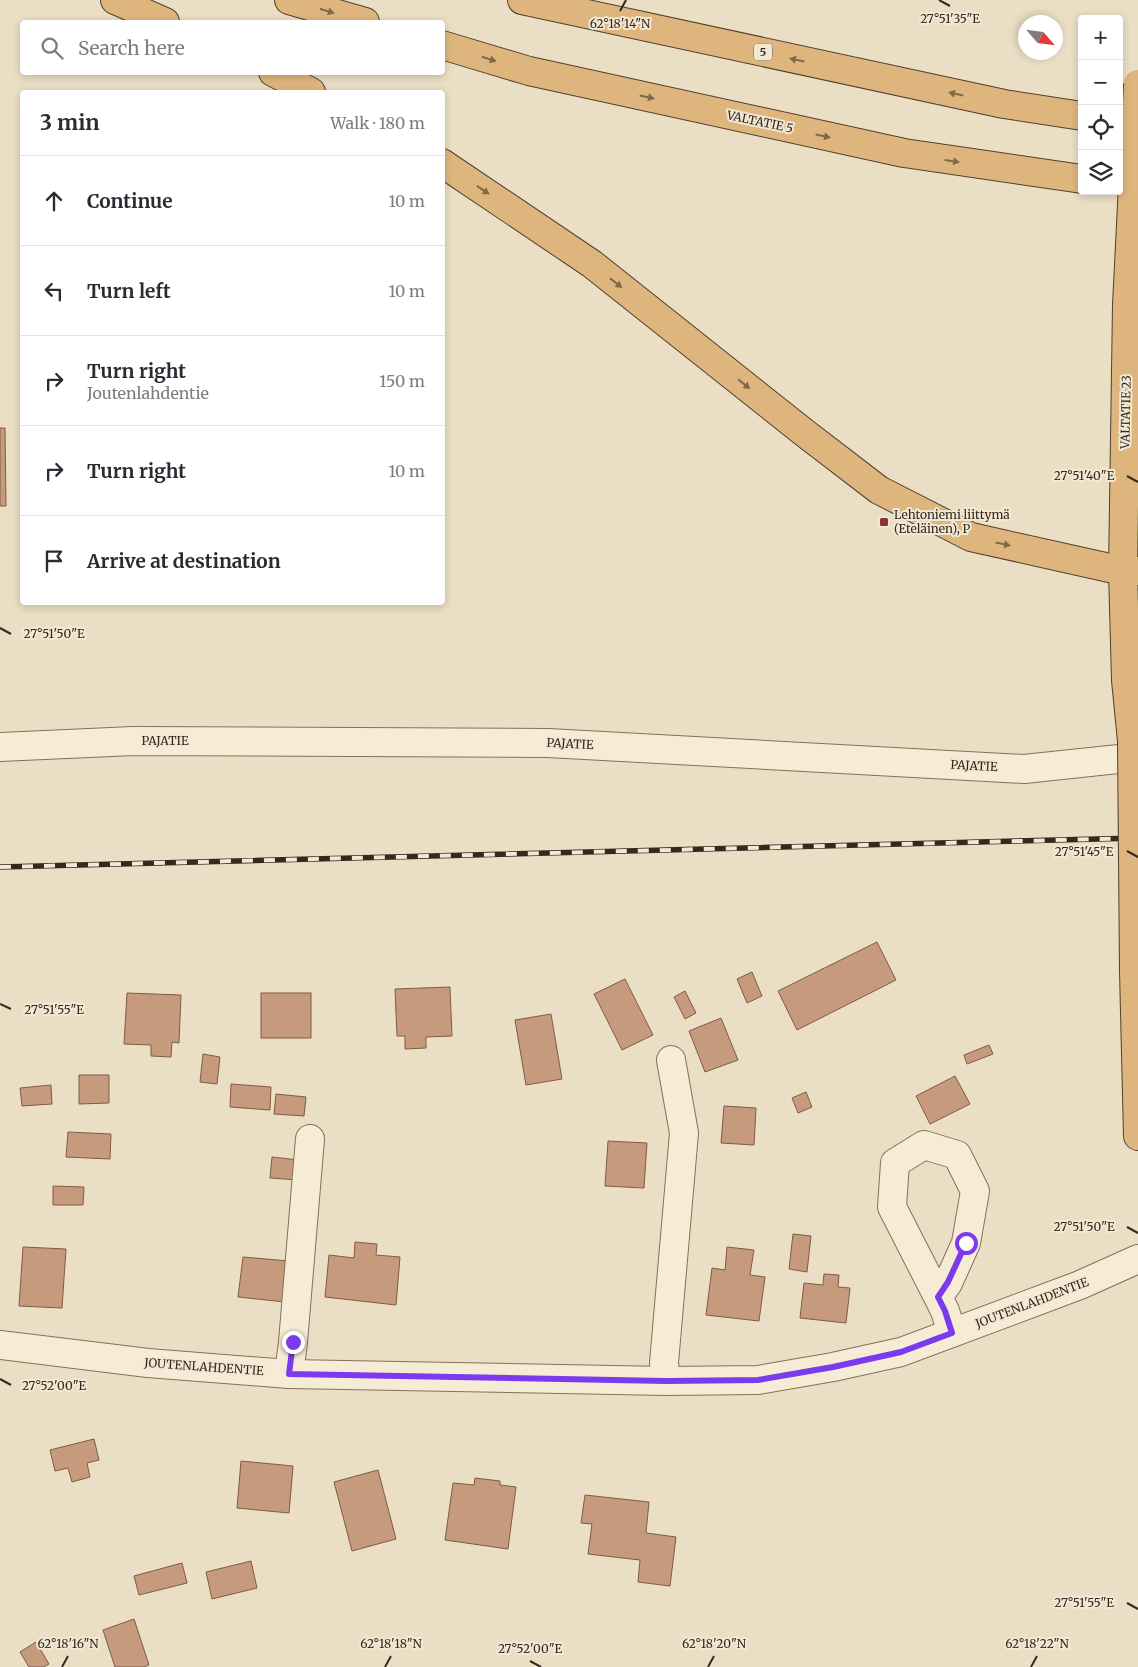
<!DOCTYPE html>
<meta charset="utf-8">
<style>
body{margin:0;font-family:Merriweather,serif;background:#f2f2f3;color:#2b2b33}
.controls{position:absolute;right:15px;top:15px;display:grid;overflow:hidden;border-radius:5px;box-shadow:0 2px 8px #0003}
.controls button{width:45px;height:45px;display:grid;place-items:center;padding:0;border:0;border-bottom:1px solid #e1e1e2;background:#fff;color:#2b2b33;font:25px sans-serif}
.compass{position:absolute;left:1018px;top:15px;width:45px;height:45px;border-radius:50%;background:#fff;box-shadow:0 2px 8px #0003;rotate:118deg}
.stop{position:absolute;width:15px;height:15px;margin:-11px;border:4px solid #7c3aed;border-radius:50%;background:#fff}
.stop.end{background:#7c3aed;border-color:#fff;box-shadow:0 1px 5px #0008}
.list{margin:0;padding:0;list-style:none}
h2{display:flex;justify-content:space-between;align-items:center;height:65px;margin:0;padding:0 20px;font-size:21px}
h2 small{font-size:16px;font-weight:400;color:#7c7c81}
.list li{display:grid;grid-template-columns:32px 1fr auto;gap:15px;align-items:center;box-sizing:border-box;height:90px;padding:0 20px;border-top:1px solid #e1e1e2}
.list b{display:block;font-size:19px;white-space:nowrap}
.list p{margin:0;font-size:16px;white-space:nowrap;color:#7c7c81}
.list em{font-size:16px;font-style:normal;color:#7c7c81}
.icon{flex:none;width:28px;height:28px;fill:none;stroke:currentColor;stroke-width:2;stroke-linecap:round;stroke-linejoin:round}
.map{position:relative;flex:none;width:1138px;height:1667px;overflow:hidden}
.search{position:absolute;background:#fff;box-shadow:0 2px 8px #0003;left:20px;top:20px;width:425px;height:55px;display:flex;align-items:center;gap:12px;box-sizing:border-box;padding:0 18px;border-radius:5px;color:#7c7c81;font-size:19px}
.panel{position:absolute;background:#fff;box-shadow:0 2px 8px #0003;left:20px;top:90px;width:425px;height:515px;border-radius:5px}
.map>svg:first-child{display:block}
</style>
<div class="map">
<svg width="1138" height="1667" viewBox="0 0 1138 1667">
<rect width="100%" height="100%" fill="#eadec4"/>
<g fill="#c59a7d" stroke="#805b44">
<path d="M0,428h5l1,78h-6z"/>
<path d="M877,942l19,38 -99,50 -19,-39z"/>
<path d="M752,972l10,24 -15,7 -10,-24z"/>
<path d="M625,979l28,56 -31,15 -28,-56z"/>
<path d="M450,987l2,49 -26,1v11l-21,1v-13h-8l-2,-47z"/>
<path d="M685,991l11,22 -11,6 -11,-22z"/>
<path d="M127,993l54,2 -2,48 -7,-1 -1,15 -20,-1v-11l-27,-1z"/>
<rect x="261" y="993" width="50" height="45"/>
<path d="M551,1014l11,65 -36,6 -11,-65z"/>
<path d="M721,1018l17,42 -33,12 -16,-41z"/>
<path d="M989,1045l4,9 -26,10 -3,-9z"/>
<path d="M203,1054l17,3 -3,27 -17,-2z"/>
<path d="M79,1075h30v28l-30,1z"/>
<path d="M955,1076l15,28 -40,20 -14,-28z"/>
<path d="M231,1084l40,3 -1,23 -40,-3z"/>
<path d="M51,1085l1,19 -30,2 -2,-18z"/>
<path d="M806,1092l6,15 -14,6 -6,-15z"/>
<path d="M276,1094l30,3 -2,19 -30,-2z"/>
<path d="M724,1106l32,2 -2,37 -33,-2z"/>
<path d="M68,1132l43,2 -1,25 -44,-2z"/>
<path d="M608,1141l39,2 -3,45 -39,-2z"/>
<path d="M272,1157l27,3 -1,20 -28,-2z"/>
<path d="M53,1186l31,1 -1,18h-30z"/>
<path d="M793,1234l18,2 -4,36 -18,-3z"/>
<path d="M355,1242l22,2 -1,11 24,2 -4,48 -71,-8 4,-42 25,3z"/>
<path d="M23,1247l43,2 -4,59 -43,-2z"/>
<path d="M727,1247l27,3 -4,25 15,2 -6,44 -53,-6 6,-47 13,2z"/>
<path d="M243,1257l46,4 -4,41 -47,-5z"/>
<path d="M824,1274l15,1 -1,12 12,1 -4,35 -46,-5 4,-35 19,2z"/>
<path d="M94,1439l5,21 -12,3 3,14 -18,5 -4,-14 -13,3 -5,-21z"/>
<path d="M241,1461l52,5 -4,47 -52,-5z"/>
<path d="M378,1470l18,69 -44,12 -18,-69z"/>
<path d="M475,1478l25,3v4l16,2 -8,62 -63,-9 8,-57 21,2z"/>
<path d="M585,1495l64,7 -3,31 30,4 -6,49 -32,-4 2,-22 -52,-6 4,-30 -11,-1z"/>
<path d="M251,1561l6,27 -45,11 -6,-27z"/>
<path d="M182,1563l5,20 -48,12 -5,-19z"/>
<path d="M134,1619l15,46 -5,2h-29l-12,-37z"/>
<path d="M36,1642l13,22 -5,3h-15l-9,-15z"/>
</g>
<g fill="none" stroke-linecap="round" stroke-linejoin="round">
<g stroke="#83705c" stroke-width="30">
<g id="minor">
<path d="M0,747l133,-6 415,2 476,26 114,-12"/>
<path d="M938,1297l10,-14 18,-40 9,-52 -18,-36 -33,-10 -29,18 -3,44 46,90 7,14 7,22"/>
<path d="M289,1374l4,-32 17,-203"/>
<path d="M666,1381l-2,-18 20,-230 -13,-73"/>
</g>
</g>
<g stroke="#83705c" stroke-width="30">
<path id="tertiary" d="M0,1345l148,18 141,11 377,7 92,-1 75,-13 68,-15 179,-67 58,-26"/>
</g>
<g stroke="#513f30" stroke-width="30">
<g id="trunk">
<path d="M115,0l50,22"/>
<path d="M289,0l76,22"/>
<path d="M522,0l482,104 78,12"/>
<path d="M442,45l87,26 375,82 178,26"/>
<path d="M273,72l38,20"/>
<path d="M1119,100h19"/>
<path d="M442,163l150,101 214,170 73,56 92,47 152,34h15"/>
<path d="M1127,305l-4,266 3,109 6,61"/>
<path d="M1134,971l4,165"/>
</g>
</g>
<use href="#minor" stroke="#f6ecd6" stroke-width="28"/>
<use href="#tertiary" stroke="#f6ecd6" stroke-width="28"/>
<use href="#trunk" stroke="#deb67d" stroke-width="28"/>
<g stroke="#34291f" stroke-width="5.5">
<path id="rail" d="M0,867l1138,-29"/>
</g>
<use href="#rail" stroke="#f2e8d3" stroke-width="4" stroke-dasharray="11" stroke-linecap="butt"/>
<g stroke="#513f30" stroke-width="30" stroke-linecap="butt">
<g id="trunk-bridge">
<path d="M1127,305l11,-221"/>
<path d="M1132,741l2,230"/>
</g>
</g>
<use href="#trunk-bridge" stroke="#deb67d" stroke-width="28"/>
</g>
<defs><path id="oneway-solid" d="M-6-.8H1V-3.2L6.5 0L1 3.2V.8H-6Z" transform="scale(1.25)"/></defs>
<g fill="#806849">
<use href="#oneway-solid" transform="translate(327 11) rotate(17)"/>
<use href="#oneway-solid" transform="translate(489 59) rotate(17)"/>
<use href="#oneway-solid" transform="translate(797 60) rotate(-168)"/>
<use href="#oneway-solid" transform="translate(956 94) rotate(-168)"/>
<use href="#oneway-solid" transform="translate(647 97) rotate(12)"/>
<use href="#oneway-solid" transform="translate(823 136) rotate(12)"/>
<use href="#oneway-solid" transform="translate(952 161) rotate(8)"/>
<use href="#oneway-solid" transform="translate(483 190) rotate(34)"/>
<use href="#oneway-solid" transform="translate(616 283) rotate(38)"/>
<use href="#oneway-solid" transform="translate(744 384) rotate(38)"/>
<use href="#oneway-solid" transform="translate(1003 544) rotate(12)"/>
</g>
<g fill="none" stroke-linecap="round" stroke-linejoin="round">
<path stroke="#7c3aed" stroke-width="6" d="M293,1342l-4,32 377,7 92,-1 75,-13 68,-15 51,-19 -7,-22 -7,-14 10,-15 18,-39"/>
</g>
<path fill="none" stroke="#34291f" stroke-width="2" d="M939,0l11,6M620,11l6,-11M1127,476l11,6M0,628l11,6M1127,851l11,6M0,1004l11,5M1127,1227l11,6M0,1379l11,6M1127,1603l11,6M530,1661l11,6M62,1667l6,-11M385,1667l6,-11M708,1667l6,-11M1031,1667l6,-11"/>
<rect fill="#8d3133" stroke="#f2e8d3" stroke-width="2" x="879" y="517" width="10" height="10" rx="2.5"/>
<g text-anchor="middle" stroke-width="4" stroke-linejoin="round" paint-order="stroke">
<rect fill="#f2e8d3" stroke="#6d6255" stroke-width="1" x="754" y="43.5" width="18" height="17" rx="4"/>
<g font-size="11" font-weight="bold" fill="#34291f">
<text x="763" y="56">5</text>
</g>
<g font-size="12" fill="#34291f" stroke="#f2e8d3">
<text transform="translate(760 122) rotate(12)" y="4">VALTATIE 5</text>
<text transform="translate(1126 412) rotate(-89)" y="4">VALTATIE 23</text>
<text x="165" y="745">PAJATIE</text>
<text transform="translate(570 744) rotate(3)" y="4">PAJATIE</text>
<text transform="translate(974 766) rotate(3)" y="4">PAJATIE</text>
<text transform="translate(1032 1303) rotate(-21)" y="4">JOUTENLAHDENTIE</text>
<text transform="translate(204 1367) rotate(4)" y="4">JOUTENLAHDENTIE</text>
</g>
<g font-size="12" fill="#34291f" stroke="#f2e8d3" text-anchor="start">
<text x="894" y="519">Lehtoniemi liittymä<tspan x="894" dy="14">(Eteläinen), P</tspan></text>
</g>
</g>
<g font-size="12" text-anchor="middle" fill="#34291f" stroke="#f2e8d3" stroke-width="4" stroke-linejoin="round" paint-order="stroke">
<text x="950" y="23">27°51'35"E</text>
<text x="620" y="28">62°18'14"N</text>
<text x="1084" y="480">27°51'40"E</text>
<text x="54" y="638">27°51'50"E</text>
<text x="1084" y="856">27°51'45"E</text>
<text x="54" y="1014">27°51'55"E</text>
<text x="1084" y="1231">27°51'50"E</text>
<text x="54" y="1390">27°52'00"E</text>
<text x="1084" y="1607">27°51'55"E</text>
<text x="68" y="1648">62°18'16"N</text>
<text x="391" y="1648">62°18'18"N</text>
<text x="714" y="1648">62°18'20"N</text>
<text x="1037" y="1648">62°18'22"N</text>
<text x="530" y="1653">27°52'00"E</text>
</g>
</svg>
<div class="controls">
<button>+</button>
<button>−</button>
<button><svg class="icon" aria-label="locate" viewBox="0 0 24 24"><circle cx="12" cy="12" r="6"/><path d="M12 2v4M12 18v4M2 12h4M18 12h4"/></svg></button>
<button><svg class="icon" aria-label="layers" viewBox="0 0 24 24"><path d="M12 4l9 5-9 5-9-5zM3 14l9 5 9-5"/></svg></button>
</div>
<svg class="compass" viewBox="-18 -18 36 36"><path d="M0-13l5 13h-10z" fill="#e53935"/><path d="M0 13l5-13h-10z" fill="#7c7c81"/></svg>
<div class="stop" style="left:966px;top:1243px"></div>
<div class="stop end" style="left:293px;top:1342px"></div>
<div class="search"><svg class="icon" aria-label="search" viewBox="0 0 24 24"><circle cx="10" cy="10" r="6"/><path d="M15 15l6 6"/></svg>Search here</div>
<section class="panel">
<h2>3 min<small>Walk · 180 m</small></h2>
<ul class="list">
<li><svg class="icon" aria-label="ahead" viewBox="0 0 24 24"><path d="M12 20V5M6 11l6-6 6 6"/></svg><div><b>Continue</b></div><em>10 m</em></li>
<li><svg class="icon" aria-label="left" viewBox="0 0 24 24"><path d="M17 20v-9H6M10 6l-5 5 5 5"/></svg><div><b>Turn left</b></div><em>10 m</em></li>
<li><svg class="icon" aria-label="right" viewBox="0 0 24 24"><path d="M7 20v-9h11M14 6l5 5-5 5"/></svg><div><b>Turn right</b><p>Joutenlahdentie</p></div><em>150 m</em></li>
<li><svg class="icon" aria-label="right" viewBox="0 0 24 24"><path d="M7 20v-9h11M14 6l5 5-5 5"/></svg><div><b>Turn right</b></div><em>10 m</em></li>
<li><svg class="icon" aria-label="arrive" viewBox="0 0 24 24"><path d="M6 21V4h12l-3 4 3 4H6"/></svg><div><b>Arrive at destination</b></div></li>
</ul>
</section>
</div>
